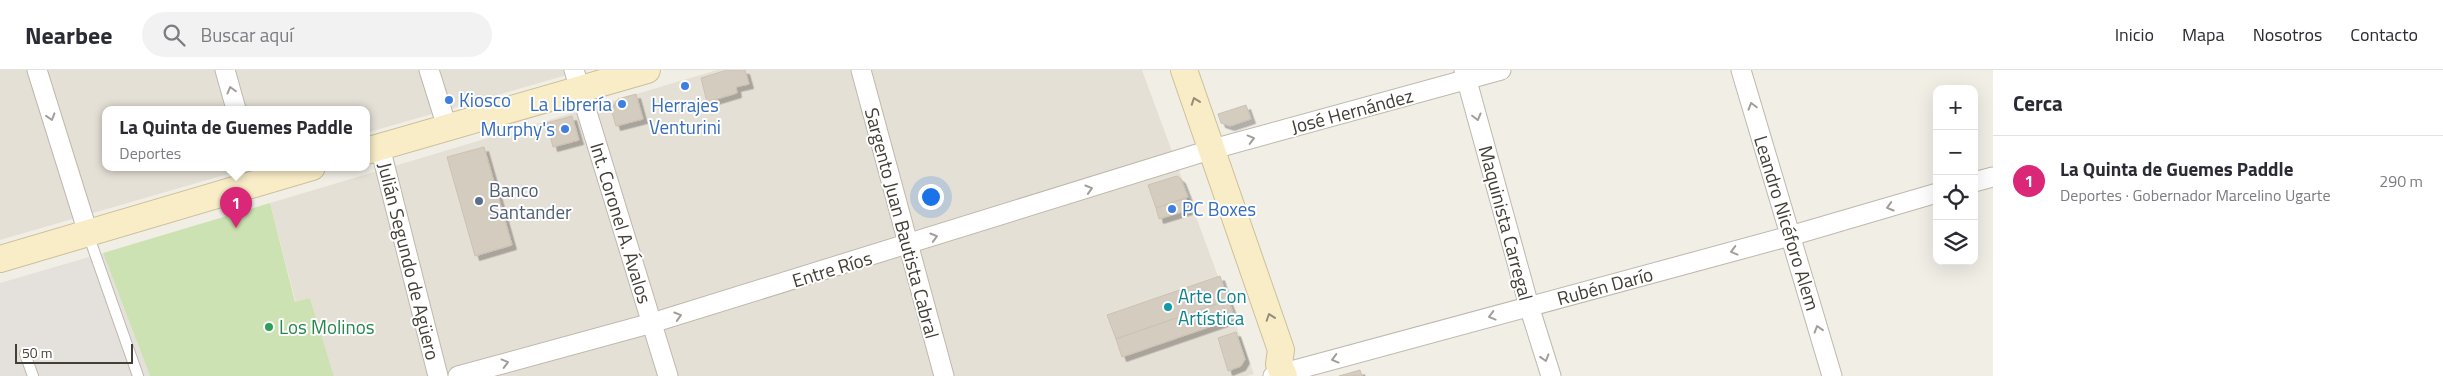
<!DOCTYPE html>
<html lang="es">
<meta charset="utf-8">
<style>
body{margin:0;font-family:"Titillium Web",sans-serif;background:#f2f2f3;color:#2b2b33}
.controls{position:absolute;right:15px;top:15px;display:grid;overflow:hidden;border-radius:10px;box-shadow:0 5px 20px #0002}
.controls button{width:45px;height:45px;display:grid;place-items:center;padding:0;border:0;border-bottom:1px solid #e1e1e2;background:#fff;color:#2b2b33;font:25px sans-serif}
.scale{position:absolute;left:15px;bottom:12px;width:118px;box-sizing:border-box;padding-left:5px;border:2px solid #433e36;border-top:0;font-size:14px;line-height:18px;white-space:nowrap;color:#433e36;-webkit-text-stroke:4px #fff;paint-order:stroke}
.you{position:absolute;left:930px;top:126px;width:18px;height:18px;margin:-12px;border:4px solid #fff;border-radius:50%;background:#1a73e8;box-shadow:0 0 0 8px #1a73e833}
.badge{display:grid;place-items:center;width:32px;height:32px;border-radius:50%;background:#db2777;color:#fff;font-size:16px;font-weight:700}
.pin{position:absolute;translate:-50% -41px;filter:drop-shadow(0 1px 2px #0008)}
.pin::after{content:'';position:absolute;top:26px;width:18px;height:15px;background:inherit;clip-path:polygon(0 0,100% 0,50% 100%)}
.popup{position:absolute;left:102px;top:36px;width:268px;height:65px;box-sizing:border-box;display:grid;place-content:center;border-radius:10px;background:#fff;filter:drop-shadow(0 1px 4px #0005);font-size:16px;white-space:nowrap;color:#7c7c81}
.popup b{font-size:19px;color:#2b2b33}
.popup::after{content:'';position:absolute;left:50%;top:100%;margin-left:-10px;border:10px solid transparent;border-top-color:#fff}
.list{margin:0;padding:0;list-style:none}
h2{display:flex;justify-content:space-between;align-items:center;height:65px;margin:0;padding:0 20px;font-size:21px}
h2 small{font-size:16px;font-weight:400;color:#7c7c81}
.list li{display:grid;grid-template-columns:32px 1fr auto;gap:15px;align-items:center;box-sizing:border-box;height:90px;padding:0 20px;border-top:1px solid #e1e1e2}
.list b{display:block;font-size:19px;white-space:nowrap}
.list p{margin:0;font-size:16px;white-space:nowrap;color:#7c7c81}
.list em{font-size:16px;font-style:normal;color:#7c7c81}
.icon{flex:none;width:28px;height:28px;fill:none;stroke:currentColor;stroke-width:2;stroke-linecap:round;stroke-linejoin:round}
.map{position:relative;flex:none;width:1993px;height:306px;overflow:hidden}
header{display:flex;align-items:center;gap:30px;box-sizing:border-box;height:70px;padding:0 25px;background:#fff;border-bottom:1px solid #e1e1e2}
header strong{font-size:24px}
nav{display:flex;gap:28px;margin-inline-start:auto;font-size:18px}
.search{width:350px;height:45px;background:#f2f2f3;display:flex;align-items:center;gap:12px;box-sizing:border-box;padding:0 18px;border-radius:28px;color:#7c7c81;font-size:19px}
main{display:flex}
aside{flex:1;background:#fff}
.map>svg:first-child{display:block}
</style>
<header>
<strong>Nearbee</strong>
<div class="search"><svg class="icon" aria-label="search" viewBox="0 0 24 24"><circle cx="10" cy="10" r="6"/><path d="M15 15l6 6"/></svg>Buscar aquí</div>
<nav><a>Inicio</a><a>Mapa</a><a>Nosotros</a><a>Contacto</a></nav>
</header>
<main>
<div class="map">
<svg width="1993" height="306" viewBox="0 0 1993 306">
<defs>
<filter id="shadow"><feDropShadow dx="4.5" dy="4.5" stdDeviation="0" flood-color="#0004"/></filter>
</defs>
<rect width="100%" height="100%" fill="#f1eee6"/>
<g fill="#e5e0d5">
<path d="M0,0h584l-218,63v-24h-260v58h146l-252,73z"/>
<path d="M717,0h425l112,304 -7,2h-913l-24,-78 -14,5 -26,-100z"/>
</g>
<path fill="#e4e0db" d="M103,183l47,123h-150v-93z"/>
<path fill="#cde2b2" d="M270,133l25,99 15,-4 24,78h-184l-47,-123z"/>
<g fill="#d5ccc0" stroke="#ccc1b1" filter="url(#shadow)">
<path d="M727,0h18l4,14 -13,3 1,6 -30,9 -6,-24z"/>
<path d="M636,24l7,25 -27,7 -5,-17 7,-10z"/>
<path d="M1246,35l5,14 -21,7 -9,-3 -3,-9z"/>
<path d="M572,46l7,24 -26,7 -6,-24z"/>
<path d="M484,77l28,98 -37,11 -28,-99z"/>
<path d="M1177,106l4,3 7,18 -32,11 -8,-23z"/>
<path d="M1186,128l2,12 -29,9 -3,-11z"/>
<path d="M1220,206l8,24 -112,39 -9,-24z"/>
<path d="M1228,230l7,18 -113,39 -6,-18z"/>
<path d="M1236,262l9,27 -4,7 -13,5 -10,-33z"/>
<path d="M1360,300l2,6h-23z"/>
</g>
<g fill="none" stroke-linecap="round" stroke-linejoin="round">
<g stroke="#bfb8ad" stroke-width="12">
<g id="lane">
<path d="M88,164l50,142"/>
<path d="M25,284l8,22"/>
</g>
</g>
<g stroke="#bfb8ad" stroke-width="21">
<g id="street">
<path d="M37,0l51,163"/>
<path d="M225,0l11,39"/>
<path d="M429,0l18,57"/>
<path d="M574,0l94,306"/>
<path d="M861,0l83,306"/>
<path d="M1464,0l65,236 22,70"/>
<path d="M1741,0l91,306"/>
<path d="M380,77l58,229"/>
<path d="M1974,112l19,-5"/>
<path d="M458,306l194,-53 561,-174 288,-79"/>
<path d="M1273,306l517,-140 147,-43"/>
</g>
</g>
<g stroke="#cdc099" stroke-width="28">
<g id="secondary">
<path d="M1184,0l97,280 -2,14 5,12"/>
<path d="M366,81l281,-81"/>
<path d="M0,189l312,-92"/>
</g>
</g>
<use href="#lane" stroke="#fff" stroke-width="10"/>
<use href="#street" stroke="#fff" stroke-width="19"/>
<use href="#secondary" stroke="#f9edc8" stroke-width="26"/>
</g>
<defs><path id="oneway-chevron" d="M-2-3.5L2.5 0L-2 3.5" fill="none" stroke-width="1.6" stroke-linecap="round" stroke-linejoin="round" transform="scale(1.25)"/></defs>
<g stroke="#a19e9a">
<use href="#oneway-chevron" transform="translate(231 20) rotate(-105)"/>
<use href="#oneway-chevron" transform="translate(1752 36) rotate(-106)"/>
<use href="#oneway-chevron" transform="translate(51 47) rotate(73)"/>
<use href="#oneway-chevron" transform="translate(1477 47) rotate(75)"/>
<use href="#oneway-chevron" transform="translate(1251 69) rotate(-15)"/>
<use href="#oneway-chevron" transform="translate(1089 119) rotate(-17)"/>
<use href="#oneway-chevron" transform="translate(1890 137) rotate(164)"/>
<use href="#oneway-chevron" transform="translate(934 167) rotate(-17)"/>
<use href="#oneway-chevron" transform="translate(1734 181) rotate(165)"/>
<use href="#oneway-chevron" transform="translate(678 246) rotate(-17)"/>
<use href="#oneway-chevron" transform="translate(1492 246) rotate(165)"/>
<use href="#oneway-chevron" transform="translate(1818 259) rotate(-107)"/>
<use href="#oneway-chevron" transform="translate(1545 288) rotate(73)"/>
<use href="#oneway-chevron" transform="translate(1335 289) rotate(165)"/>
<use href="#oneway-chevron" transform="translate(505 293) rotate(-15)"/>
</g>
<g stroke="#958d78">
<use href="#oneway-chevron" transform="translate(1195 31) rotate(-110)"/>
<use href="#oneway-chevron" transform="translate(1270 247) rotate(-109)"/>
</g>
<g fill="#3f7fe0" stroke="#fff" stroke-width="2">
<circle cx="685" cy="16" r="5"/>
<circle cx="449" cy="30" r="5"/>
<circle cx="622" cy="34" r="5"/>
<circle cx="565" cy="59" r="5"/>
<circle cx="1172" cy="139" r="5"/>
</g>
<circle fill="#5c6f8a" stroke="#fff" stroke-width="2" cx="479" cy="131" r="5"/>
<circle fill="#0f9aa8" stroke="#fff" stroke-width="2" cx="1168" cy="237" r="5"/>
<circle fill="#2e9e5b" stroke="#fff" stroke-width="2" cx="269" cy="257" r="5"/>
<g text-anchor="middle" stroke-width="4" stroke-linejoin="round" paint-order="stroke">
<g font-size="19" fill="#366cbe" stroke="#fff" text-anchor="start">
<text x="459" y="37">Kiosco</text>
<text x="612" y="41" text-anchor="end">La Librería</text>
<text x="685" y="42" text-anchor="middle">Herrajes<tspan x="685" dy="22">Venturini</tspan></text>
<text x="555" y="66" text-anchor="end">Murphy's</text>
<text x="1182" y="146">PC Boxes</text>
</g>
<g font-size="19" fill="#433e36" stroke="#fff">
<text transform="translate(1352 41) rotate(-15)" y="7">José Hernández</text>
<text transform="translate(621 153) rotate(73)" y="7">Int. Coronel A. Ávalos</text>
<text transform="translate(902 153) rotate(75)" y="7">Sargento Juan Bautista Cabral</text>
<text transform="translate(1506 153) rotate(75)" y="7">Maquinista Carregal</text>
<text transform="translate(1787 153) rotate(73)" y="7">Leandro Nicéforo Alem</text>
<text transform="translate(409 191) rotate(76)" y="7">Julián Segundo de Agüero</text>
<text transform="translate(832 199) rotate(-17)" y="7">Entre Ríos</text>
<text transform="translate(1605 216) rotate(-15)" y="7">Rubén Darío</text>
</g>
<g font-size="19" fill="#4e5e75" stroke="#fff" text-anchor="start">
<text x="489" y="127">Banco<tspan x="489" dy="22">Santander</tspan></text>
</g>
<g font-size="19" fill="#0d838f" stroke="#fff" text-anchor="start">
<text x="1178" y="233">Arte Con<tspan x="1178" dy="22">Artística</tspan></text>
</g>
<g font-size="19" fill="#27864d" stroke="#fff" text-anchor="start">
<text x="279" y="264">Los Molinos</text>
</g>
</g>
</svg>
<div class="controls">
<button>+</button>
<button>−</button>
<button><svg class="icon" aria-label="locate" viewBox="0 0 24 24"><circle cx="12" cy="12" r="6"/><path d="M12 2v4M12 18v4M2 12h4M18 12h4"/></svg></button>
<button><svg class="icon" aria-label="layers" viewBox="0 0 24 24"><path d="M12 4l9 5-9 5-9-5zM3 14l9 5 9-5"/></svg></button>
</div>
<div class="scale">50 m</div>
<div class="you"></div>
<div class="pin badge" style="left:236px;top:158px">1</div>
<div class="popup"><b>La Quinta de Guemes Paddle</b>Deportes</div>
</div>
<aside>
<h2>Cerca<small></small></h2>
<ul class="list">
<li><span class="badge">1</span><div><b>La Quinta de Guemes Paddle</b><p>Deportes · Gobernador Marcelino Ugarte</p></div><em>290 m</em></li>
</ul>
</aside>
</main>
